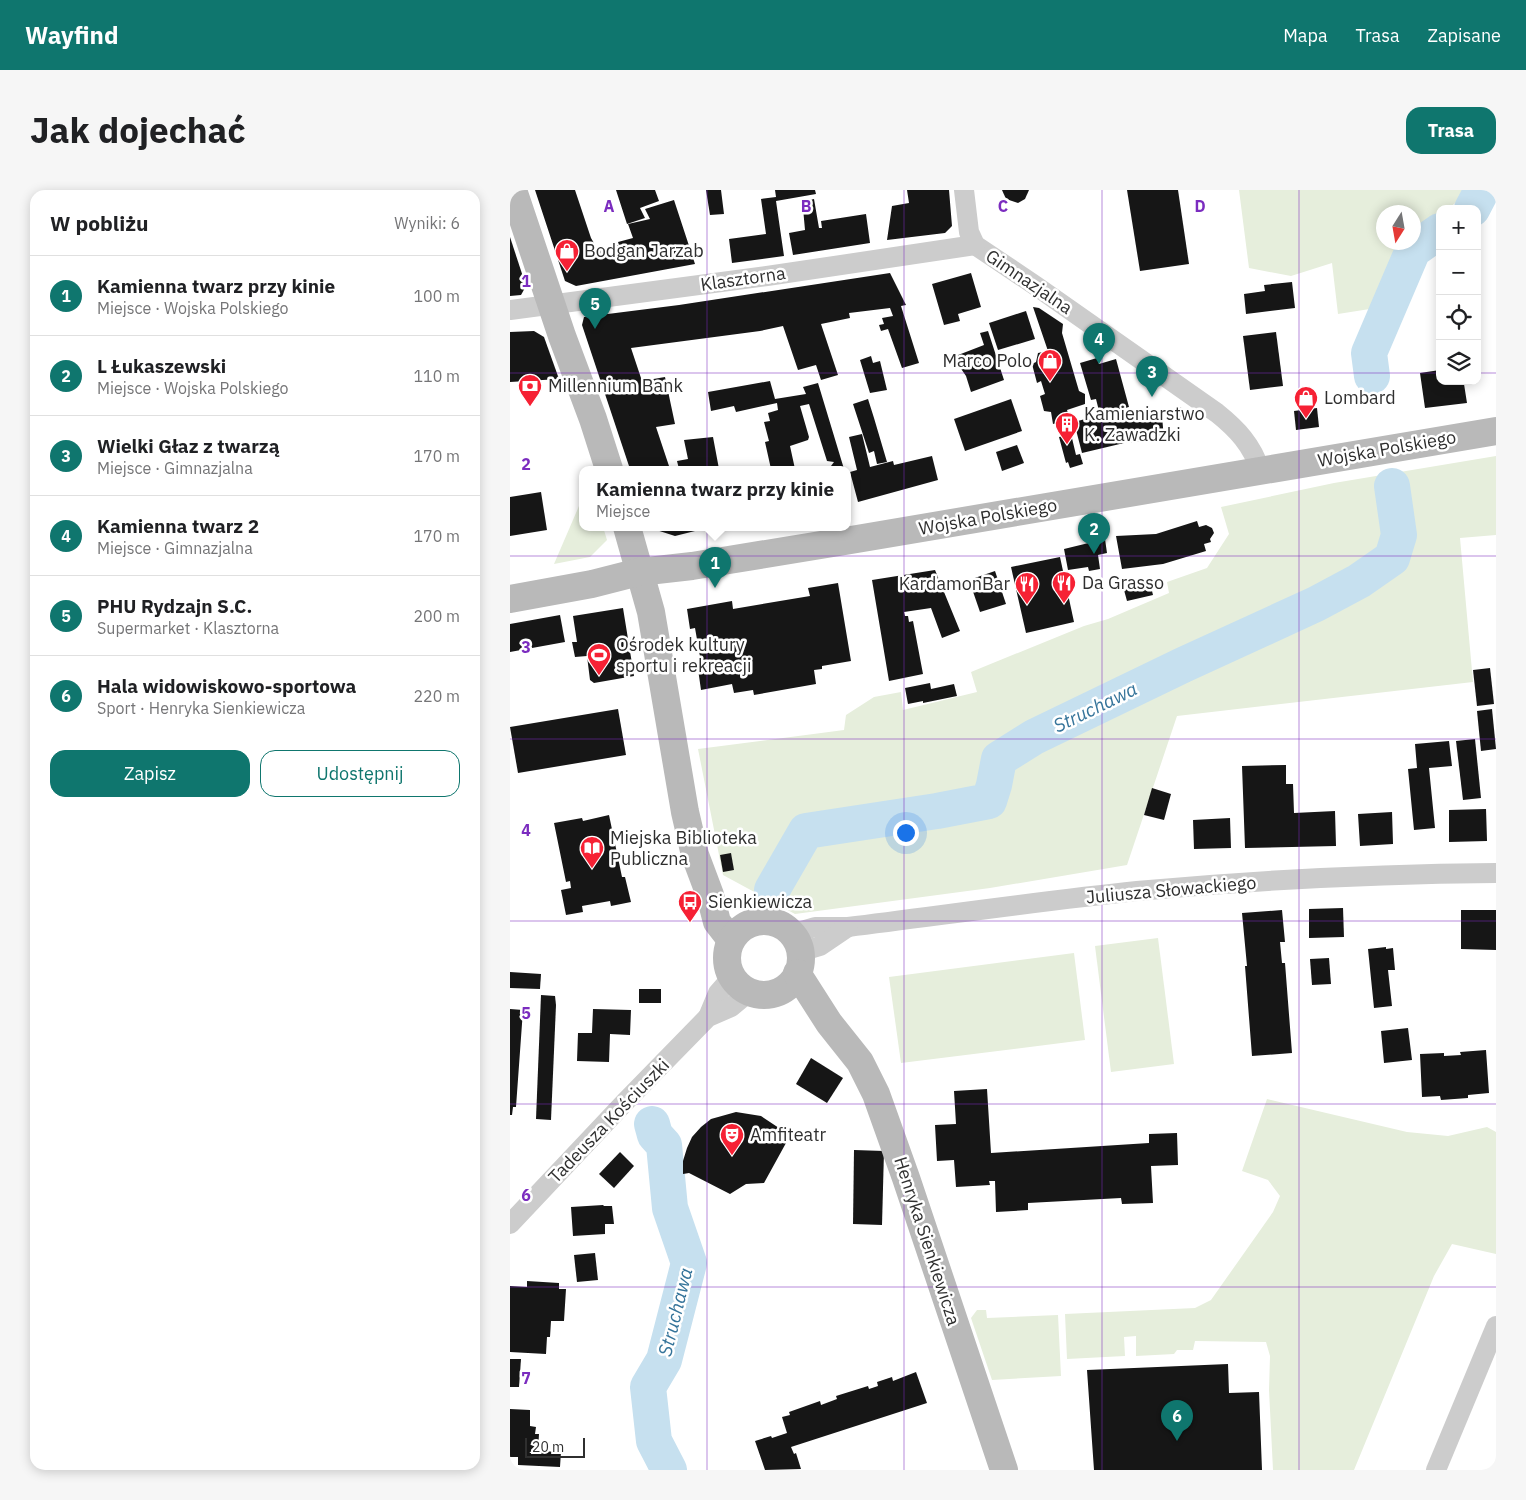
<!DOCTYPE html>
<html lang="pl">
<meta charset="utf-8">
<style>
body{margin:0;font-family:"IBM Plex Sans",sans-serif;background:#f6f6f6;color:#202124}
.controls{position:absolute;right:15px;top:15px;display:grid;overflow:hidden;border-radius:10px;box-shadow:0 2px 12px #0003}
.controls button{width:45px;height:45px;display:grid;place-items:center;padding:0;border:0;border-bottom:1px solid #e0e0e0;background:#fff;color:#202124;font:25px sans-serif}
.compass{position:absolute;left:866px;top:15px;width:45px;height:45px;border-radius:50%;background:#fff;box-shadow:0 2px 12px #0003;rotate:191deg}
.scale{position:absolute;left:15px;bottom:12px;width:60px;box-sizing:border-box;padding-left:5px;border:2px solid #2f2f2f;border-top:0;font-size:14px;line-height:18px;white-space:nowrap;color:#2f2f2f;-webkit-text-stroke:4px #fff;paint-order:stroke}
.you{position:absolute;left:395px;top:642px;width:18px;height:18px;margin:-12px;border:4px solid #fff;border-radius:50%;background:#1a73e8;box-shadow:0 0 0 8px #1a73e833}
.badge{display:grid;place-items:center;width:32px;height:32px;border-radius:50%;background:#0f766e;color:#fff;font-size:16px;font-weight:700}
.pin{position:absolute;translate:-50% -41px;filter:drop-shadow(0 1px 2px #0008)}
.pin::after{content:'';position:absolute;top:26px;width:18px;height:15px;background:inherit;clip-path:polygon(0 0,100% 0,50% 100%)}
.popup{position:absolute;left:69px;top:276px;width:272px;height:65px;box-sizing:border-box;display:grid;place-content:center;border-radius:10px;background:#fff;filter:drop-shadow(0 1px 4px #0005);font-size:16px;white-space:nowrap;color:#757577}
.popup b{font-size:19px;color:#202124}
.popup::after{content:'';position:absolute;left:50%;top:100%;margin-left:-10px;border:10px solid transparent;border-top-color:#fff}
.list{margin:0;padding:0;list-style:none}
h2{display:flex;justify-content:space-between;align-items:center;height:65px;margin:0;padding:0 20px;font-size:21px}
h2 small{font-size:16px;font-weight:400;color:#757577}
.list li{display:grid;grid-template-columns:32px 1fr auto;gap:15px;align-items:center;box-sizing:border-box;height:80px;padding:0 20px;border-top:1px solid #e0e0e0}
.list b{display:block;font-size:19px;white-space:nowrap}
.list p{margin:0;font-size:16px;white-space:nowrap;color:#757577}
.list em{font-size:16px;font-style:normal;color:#757577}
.actions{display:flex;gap:10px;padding:15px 20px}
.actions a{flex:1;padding:11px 0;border:1px solid #0f766e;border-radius:15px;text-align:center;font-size:18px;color:#0f766e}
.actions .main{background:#0f766e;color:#fff}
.icon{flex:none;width:28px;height:28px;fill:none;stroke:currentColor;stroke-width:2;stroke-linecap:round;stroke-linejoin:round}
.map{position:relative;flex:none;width:986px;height:1280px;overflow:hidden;border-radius:15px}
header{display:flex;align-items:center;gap:30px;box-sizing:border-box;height:70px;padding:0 25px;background:#0f766e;color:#fff}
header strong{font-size:24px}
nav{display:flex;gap:28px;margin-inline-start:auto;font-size:18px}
.intro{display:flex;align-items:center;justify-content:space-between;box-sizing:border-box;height:120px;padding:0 30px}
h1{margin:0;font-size:35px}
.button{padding:12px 22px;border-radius:15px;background:#0f766e;color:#fff;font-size:18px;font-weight:700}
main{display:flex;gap:30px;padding:0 30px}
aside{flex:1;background:#fff;border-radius:15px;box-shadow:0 2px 12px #0003}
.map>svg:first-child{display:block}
</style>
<header>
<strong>Wayfind</strong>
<nav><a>Mapa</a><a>Trasa</a><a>Zapisane</a></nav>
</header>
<div class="intro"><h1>Jak dojechać</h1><a class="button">Trasa</a></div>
<main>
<aside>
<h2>W pobliżu<small>Wyniki: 6</small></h2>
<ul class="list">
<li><span class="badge">1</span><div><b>Kamienna twarz przy kinie</b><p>Miejsce · Wojska Polskiego</p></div><em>100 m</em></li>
<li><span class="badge">2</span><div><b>L Łukaszewski</b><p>Miejsce · Wojska Polskiego</p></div><em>110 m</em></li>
<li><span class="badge">3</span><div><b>Wielki Głaz z twarzą</b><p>Miejsce · Gimnazjalna</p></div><em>170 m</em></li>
<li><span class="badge">4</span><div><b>Kamienna twarz 2</b><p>Miejsce · Gimnazjalna</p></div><em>170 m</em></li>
<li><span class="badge">5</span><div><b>PHU Rydzajn S.C.</b><p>Supermarket · Klasztorna</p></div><em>200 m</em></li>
<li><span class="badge">6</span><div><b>Hala widowiskowo-sportowa</b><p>Sport · Henryka Sienkiewicza</p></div><em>220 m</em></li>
</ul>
<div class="actions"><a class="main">Zapisz</a><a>Udostępnij</a></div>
</aside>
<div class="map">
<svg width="986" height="1280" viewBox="0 0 986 1280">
<rect width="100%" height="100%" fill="#fff"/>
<g fill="#e6eedc">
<path d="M729,0h228l-1,4 -18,15h-8v6l-26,22v-25h-30v30l22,1 -30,65 -38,6 -6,-51 -41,13 -42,-8z"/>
<path d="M986,266v79l-36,3 13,144 -296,34 -50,149 -137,23 -195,26 -72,-39 -25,-126 146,-19 2,-15 28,-18 27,-5 2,18 74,-18 -6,-20 113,-46 24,-7 61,-26 -2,-11 40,-14 22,-34 -8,-27 113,-24z"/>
<path d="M72,309v28h21l4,13 -17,17 -36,7z"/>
<path d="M648,748l16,126 -63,8 -16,-126z"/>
<path d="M564,763l11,87 -184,23 -12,-86z"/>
<path d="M757,909l140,33 41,4 39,-9 9,5v122l-44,-10 -18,32 -80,194h-81l-4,-80 1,-34 -4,-14 -71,-1 -2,9h-16l-3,4 -38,2v-20l-12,1 1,19 -58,3 -2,-45 130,-6 16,-8 62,-88 7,-16 -12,-16 -26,-9z"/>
<path d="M467,1120h9l1,8 71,-3 3,61 -69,4 -21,-62z"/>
</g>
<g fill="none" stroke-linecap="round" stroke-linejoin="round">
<g stroke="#c6e0ef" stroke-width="36">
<path d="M962,19l10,-19"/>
<path d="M862,186l-3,-23 44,-103 27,-19"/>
<path d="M262,700l34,-59 131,-20 52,-10 5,-16 5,-26 35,-22 149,-72 133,-61 43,-23 33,-23 7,-23 -7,-49"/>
<path d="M142,934l3,11 9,10 6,63 19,55 -25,97 -16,27 6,54 15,29"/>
</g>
</g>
<g fill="#161616">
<path d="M25,0h40l16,48 7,12 21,-5 -1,-3 15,-4 -5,-14 22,-5 -5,-10 29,-9 21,64 -119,22 -11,-5z"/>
<path d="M106,0h39l4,11 -19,7 5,10 -18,6z"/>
<path d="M196,0h15l3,24 -14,1z"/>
<path d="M265,0h40l1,4 -40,7 8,55 -52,7 -3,-24 37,-5 -5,-35 15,-2z"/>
<path d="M397,0h42l3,36 -7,7 -58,7 5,-34 17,-3z"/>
<path d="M492,0h27l-4,9 -7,4 -12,-4z"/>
<path d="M617,0h51l11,74 -49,7z"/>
<path d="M304,9l5,29h3l-1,-7 45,-7 4,29 -77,12 -4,-22 16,-3 -2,-22 3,-7z"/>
<path d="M0,47l16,49 -5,9 -11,1z"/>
<path d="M380,83l16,32 -5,1 18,57 -17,5 -14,-39 -7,2 -2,-6 5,-1 -2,-6 11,-2 -3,-8 -41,5 1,5 -29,6 17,51 -17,5 -5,-15 -18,5 -15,-44 -23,5 -129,17 11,33 23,-4 10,47 -19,3 14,42h-40l-48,-144 2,-8 95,-12z"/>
<path d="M461,83l10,34 -23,7 2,7 -16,4 -12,-41z"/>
<path d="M782,92l3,26 -49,6 -2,-20 21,-3 -1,-6z"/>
<path d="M523,117l6,1 24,16 -1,9 17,58 6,3v10l-18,6 3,10 -17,4 -2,-12 -7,-1 -4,-15 5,-2 -4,-13 -4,2 -5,-19 4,-2 2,-9 10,-2z"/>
<path d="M516,121l9,28 -37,11 -9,-27z"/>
<path d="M24,141l10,6 15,42 -49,3v-50z"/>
<path d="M478,141l16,49 -33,12 -5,-16 -13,-19 31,-12 -4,-12z"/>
<path d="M766,142l7,54 -33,4 -7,-54z"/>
<path d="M361,166l2,7 7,-2 7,29 -17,3 -10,-33z"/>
<path d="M587,168l2,6 17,-5 13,48 -15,4 3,9 45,-4 2,23 -40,4 -42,10 -8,-31 26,-7 -4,-16 -5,1 -11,-37z"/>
<path d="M930,180v11h27l1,3h-4l3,19 -42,5 -5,-35z"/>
<path d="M260,191l5,18 31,-5 -3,-7 15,-4 26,86h-25l12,-3 3,-4 -7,-1 -18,-57 -9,2 9,31 -1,3 -18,6 5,23h-24l-6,-27 4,-1 -5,-19 6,-1 -2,-8 10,-3 -1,-7 -41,9 -2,-6 -23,5 -3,-19z"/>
<path d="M358,209l6,19 13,44 -10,2 -3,-13 -5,2 -16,-49z"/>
<path d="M501,209l11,32 -57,20 -11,-32z"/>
<path d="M670,217l10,7 -5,7 -10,-7z"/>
<path d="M807,218l2,19 -23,3 -2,-19z"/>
<path d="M352,244l8,33 23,-6 1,4 38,-9 6,24 -80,22 -8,-30 7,-2 -8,-33z"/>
<path d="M561,244l5,21 4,-1 3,10 -13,4 -2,-6 -2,1 -7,-26z"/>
<path d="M203,247l6,32h-40l-2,-8 11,-2 -4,-19z"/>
<path d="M507,255l7,18 -22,8 -6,-19z"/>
<path d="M31,302l6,38 -37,6v-39z"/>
<path d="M687,331l2,6 7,-2 6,3 2,5 -4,6 1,3 -7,2 2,7 -43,13 -41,5 -6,-33 40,-2z"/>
<path d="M137,337h60v1l-32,8z"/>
<path d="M595,349l2,14 -9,2 2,14 -11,2 -1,-4 -20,3 -4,-21z"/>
<path d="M550,367l14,65 -48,11 -15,-66z"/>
<path d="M425,380l25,61 -18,7 -11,-30 -27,4 1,4h3l1,6 4,-1 10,53 -34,7 -17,-101z"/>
<path d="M485,381l11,33 -26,8 -11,-32z"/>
<path d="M328,393l13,78 -29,5v3l-8,1 2,14 -62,11 -1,-5 -19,3 -2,-9 -31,6 -3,-21 4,-1 -7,-40 -5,1 -3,-20 45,-8 1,8 77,-13 -2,-8z"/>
<path d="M640,393l3,12 -26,6 -3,-11z"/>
<path d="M113,418l11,68 -40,7 -4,-3 -3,-24 -12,1 -3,-15h5l-4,-26z"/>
<path d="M50,425l5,27 -55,10v-28z"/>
<path d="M980,478l4,36 -17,2 -4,-36z"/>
<path d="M420,493l1,6 23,-5 3,12 -34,7v-2l-15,3 -3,-16z"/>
<path d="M108,519l8,46 -108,18 -8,-46z"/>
<path d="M982,519l4,40 -15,2 -4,-40z"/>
<path d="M965,549l6,59 -18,2 -7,-59z"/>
<path d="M939,551l3,25 -23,2 6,60 -21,2 -6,-61 9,-1 -2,-24z"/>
<path d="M776,575v19h7l1,29 41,-2 1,35 -91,2 -3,-82z"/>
<path d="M642,598l19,6 -7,26 -20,-5z"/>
<path d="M976,619l1,32 -38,1v-32z"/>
<path d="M882,622l1,32 -33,2 -2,-32z"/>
<path d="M99,625l13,62h3l6,25 -20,4 -1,-5 -28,5 1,6 -17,3 -5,-25 10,-2 -1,-7 -4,1 -12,-59 28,-5 1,3z"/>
<path d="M720,628l1,30 -37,1 -1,-29z"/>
<path d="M221,663l3,17 -11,2 -3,-17z"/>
<path d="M833,718l1,29 -35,1v-29z"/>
<path d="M772,720l3,32h-5l2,21h3l7,90 -40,3 -7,-90h2l-5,-53z"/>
<path d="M951,720h35v40l-35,-1z"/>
<path d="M876,757v2l7,-1 2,22h-7l4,36 -18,2 -6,-59z"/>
<path d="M819,768l2,26 -19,1 -2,-26z"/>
<path d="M0,782l31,2 -1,15 -30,-1z"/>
<rect x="129" y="799" width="22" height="14"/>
<path d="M31,805l14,1 1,9 -5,115 -15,-1z"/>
<path d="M0,819l13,1 -7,97h-3l-1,8h-2z"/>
<path d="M83,819l38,1 -1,25 -20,-1 -1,28 -32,-1 1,-28h14z"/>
<path d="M898,838l4,32 -28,3 -3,-32z"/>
<path d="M976,860l3,43 -21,2v3l-27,2 -1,-4 -18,1 -2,-43 24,-1v3l17,-1 -1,-3z"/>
<path d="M301,868l32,20 -16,25 -31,-19z"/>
<path d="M477,899l4,64 158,-10v-9l28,-1 1,32 -27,1 2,37 -31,1 -1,-6 -93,5v7l-32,2 -1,-31h-6l1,4 -34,2 -2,-27 -17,1 -2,-36 21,-1 -2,-33z"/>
<path d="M226,922l25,4 21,14 7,11 -3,2 -22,40 -18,1 -16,10 -41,-21 -6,1v-13l4,-13 5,-11 9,-10 10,-8z"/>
<path d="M344,960l30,1 -2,74 -29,-1z"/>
<path d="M110,962l14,14 -20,22 -15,-14z"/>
<path d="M93,1015l1,1h8l2,18h-9v10l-32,2 -2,-29z"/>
<path d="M85,1063l3,27 -21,2 -3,-27z"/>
<path d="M17,1091l32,2v6h7l-2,32h-13l-1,16h-3l-1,17 -36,-2v-66l17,1z"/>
<path d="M0,1169h11l-2,28h-9z"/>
<path d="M718,1174l1,29 30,-1 3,78h-168l-7,-100z"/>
<path d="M406,1182l11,31 -136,44 3,7 2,-1 5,16 -36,1 -10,-29 16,-5 1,2 15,-5 -5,-16 8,-2 -1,-3 31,-11 1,4 16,-6 -1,-3 32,-10 1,3 9,-3 -1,-4 15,-5 1,4z"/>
<path d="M0,1219l20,1v16l6,1 -1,7h4l-1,17 23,1 -1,15 -42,-2v-8h-8z"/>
</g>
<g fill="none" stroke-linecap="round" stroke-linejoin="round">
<g stroke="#ccc" stroke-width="20">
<path d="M454,0l5,42 6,13 61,41 181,127c20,16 35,32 43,57"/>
<path d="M0,120l257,-34 208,-31"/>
<path d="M281,744l24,-7h33c96,-12 193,-26 289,-36 120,-11 239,-17 359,-18"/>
<path d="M290,762l20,-6 28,-19"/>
<path d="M198,827l10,-24 14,-16"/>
<path d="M0,1034l115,-122 83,-85 23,-10 18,-15"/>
<path d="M926,1280l60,-144"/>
</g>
<g stroke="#b9b9b9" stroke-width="28">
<path d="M3,0l49,146 31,83 16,50"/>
<path d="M117,337l24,85 34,200 10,43 15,40 7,27 14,18"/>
<path d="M0,409l82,-15 47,-12 53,-6 153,-25 651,-110"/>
<circle cx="254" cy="768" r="37"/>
<path d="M287,783l32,50 31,39 16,32 30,84 98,292"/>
</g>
</g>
<path fill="none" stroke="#7b2cbf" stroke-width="1" stroke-opacity="0.55" d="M197,0v1280M394,0v1280M592,0v1280M789,0v1280M0,183h930M967,183h19M0,366h986M0,549h986M0,731h986M0,914h986M0,1097h986"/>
<defs>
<g id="shop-pin" transform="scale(1.25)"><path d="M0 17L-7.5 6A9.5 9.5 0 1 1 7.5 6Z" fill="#f62134" stroke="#fff"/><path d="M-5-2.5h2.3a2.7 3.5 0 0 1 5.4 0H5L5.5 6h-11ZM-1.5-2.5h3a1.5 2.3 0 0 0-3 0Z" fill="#fff"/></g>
<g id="bank-pin" transform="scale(1.25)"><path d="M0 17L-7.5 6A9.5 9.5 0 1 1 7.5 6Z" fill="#f62134" stroke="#fff"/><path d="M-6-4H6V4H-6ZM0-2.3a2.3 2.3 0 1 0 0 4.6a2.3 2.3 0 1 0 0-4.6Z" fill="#fff"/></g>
<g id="building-pin" transform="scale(1.25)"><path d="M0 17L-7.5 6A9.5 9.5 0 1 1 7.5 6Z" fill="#f62134" stroke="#fff"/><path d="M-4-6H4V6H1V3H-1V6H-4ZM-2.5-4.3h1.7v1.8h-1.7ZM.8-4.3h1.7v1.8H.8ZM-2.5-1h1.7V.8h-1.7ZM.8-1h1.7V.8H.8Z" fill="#fff"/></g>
<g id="restaurant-pin" transform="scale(1.25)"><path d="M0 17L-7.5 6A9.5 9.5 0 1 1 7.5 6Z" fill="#f62134" stroke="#fff"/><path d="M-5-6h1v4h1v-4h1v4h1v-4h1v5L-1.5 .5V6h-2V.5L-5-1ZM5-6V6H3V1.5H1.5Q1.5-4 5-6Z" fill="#fff"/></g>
<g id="stadium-pin" transform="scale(1.25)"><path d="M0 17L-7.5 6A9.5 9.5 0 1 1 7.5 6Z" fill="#f62134" stroke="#fff"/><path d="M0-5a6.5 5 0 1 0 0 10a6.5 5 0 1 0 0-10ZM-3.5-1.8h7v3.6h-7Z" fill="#fff"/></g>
<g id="library-pin" transform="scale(1.25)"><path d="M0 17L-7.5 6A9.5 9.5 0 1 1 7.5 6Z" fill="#f62134" stroke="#fff"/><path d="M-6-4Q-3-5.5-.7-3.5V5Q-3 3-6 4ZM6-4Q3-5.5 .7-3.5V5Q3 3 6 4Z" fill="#fff"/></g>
<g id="bus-pin" transform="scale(1.25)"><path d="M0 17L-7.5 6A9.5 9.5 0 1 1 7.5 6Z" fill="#f62134" stroke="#fff"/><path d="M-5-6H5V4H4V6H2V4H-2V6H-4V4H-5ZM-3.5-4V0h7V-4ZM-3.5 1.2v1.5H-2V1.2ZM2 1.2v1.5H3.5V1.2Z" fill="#fff"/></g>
<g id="theatre-pin" transform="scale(1.25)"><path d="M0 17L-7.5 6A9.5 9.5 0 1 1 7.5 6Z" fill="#f62134" stroke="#fff"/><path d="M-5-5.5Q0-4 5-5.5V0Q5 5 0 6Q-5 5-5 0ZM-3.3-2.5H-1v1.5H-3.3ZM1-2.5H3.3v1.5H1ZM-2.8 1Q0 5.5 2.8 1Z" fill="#fff"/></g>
</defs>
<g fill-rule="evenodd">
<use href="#shop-pin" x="57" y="61"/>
<use href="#shop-pin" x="540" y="171"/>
<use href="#bank-pin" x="20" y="196"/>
<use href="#shop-pin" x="796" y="208"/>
<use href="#building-pin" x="557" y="234"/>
<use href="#restaurant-pin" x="554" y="393"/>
<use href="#restaurant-pin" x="517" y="394"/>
<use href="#stadium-pin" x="89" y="465"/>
<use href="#library-pin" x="82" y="658"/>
<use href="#bus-pin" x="180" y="712"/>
<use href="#theatre-pin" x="222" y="945"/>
</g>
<g text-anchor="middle" stroke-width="5" stroke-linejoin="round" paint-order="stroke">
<g font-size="18" fill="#2f2f2f" stroke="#fff" text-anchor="start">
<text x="74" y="67">Bodgan Jarzab</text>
<text x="522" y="177" text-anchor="end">Marco Polo</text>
<text x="38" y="202">Millennium Bank</text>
<text x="814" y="214">Lombard</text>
<text x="574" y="230">Kamieniarstwo<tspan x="574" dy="21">K. Zawadzki</tspan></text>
<text x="572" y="399">Da Grasso</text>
<text x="500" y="400" text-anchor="end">KardamonBar</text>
<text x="106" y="461">Ośrodek kultury<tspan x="106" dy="21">sportu i rekreacji</tspan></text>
<text x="100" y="654">Miejska Biblioteka<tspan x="100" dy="21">Publiczna</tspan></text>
<text x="198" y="718">Sienkiewicza</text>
<text x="240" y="951">Amfiteatr</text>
</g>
<g font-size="18" fill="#2f2f2f" stroke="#fff">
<text transform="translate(233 89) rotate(-8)" y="6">Klasztorna</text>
<text transform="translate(519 92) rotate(34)" y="6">Gimnazjalna</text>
<text transform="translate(877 259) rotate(-10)" y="6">Wojska Polskiego</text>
<text transform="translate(478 327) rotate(-10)" y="6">Wojska Polskiego</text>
<text transform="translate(661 700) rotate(-5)" y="6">Juliusza Słowackiego</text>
<text transform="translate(99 931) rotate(-46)" y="6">Tadeusza Kościuszki</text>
<text transform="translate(417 1051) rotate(72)" y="6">Henryka Sienkiewicza</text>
</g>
<g font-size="19" font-style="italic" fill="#35749a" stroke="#fff">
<text transform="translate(585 517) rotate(-26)" y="7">Struchawa</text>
<text transform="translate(165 1122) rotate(-76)" y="7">Struchawa</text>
</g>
</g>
<g font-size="16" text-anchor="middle" font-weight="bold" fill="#7b2cbf" stroke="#fff" stroke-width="5" stroke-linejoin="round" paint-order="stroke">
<text x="99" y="22">A</text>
<text x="296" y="22">B</text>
<text x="493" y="22">C</text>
<text x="690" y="22">D</text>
<text x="16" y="97">1</text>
<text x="16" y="280">2</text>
<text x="16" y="463">3</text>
<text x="16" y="646">4</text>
<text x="16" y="829">5</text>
<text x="16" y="1011">6</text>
<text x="16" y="1194">7</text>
</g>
</svg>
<div class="controls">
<button>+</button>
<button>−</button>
<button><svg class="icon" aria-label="locate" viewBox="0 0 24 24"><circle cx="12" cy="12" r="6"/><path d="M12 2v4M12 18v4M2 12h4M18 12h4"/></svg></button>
<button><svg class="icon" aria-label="layers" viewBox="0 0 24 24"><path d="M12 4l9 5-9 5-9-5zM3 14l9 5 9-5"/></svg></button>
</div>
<svg class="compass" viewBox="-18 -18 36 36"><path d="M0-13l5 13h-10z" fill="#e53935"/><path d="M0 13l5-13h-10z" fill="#757577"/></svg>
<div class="scale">20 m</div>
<div class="you"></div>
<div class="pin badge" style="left:205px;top:398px">1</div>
<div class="popup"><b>Kamienna twarz przy kinie</b>Miejsce</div>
<div class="pin badge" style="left:584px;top:364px">2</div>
<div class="pin badge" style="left:642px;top:207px">3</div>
<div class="pin badge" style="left:589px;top:174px">4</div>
<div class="pin badge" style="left:85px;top:139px">5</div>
<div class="pin badge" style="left:667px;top:1251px">6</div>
</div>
</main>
